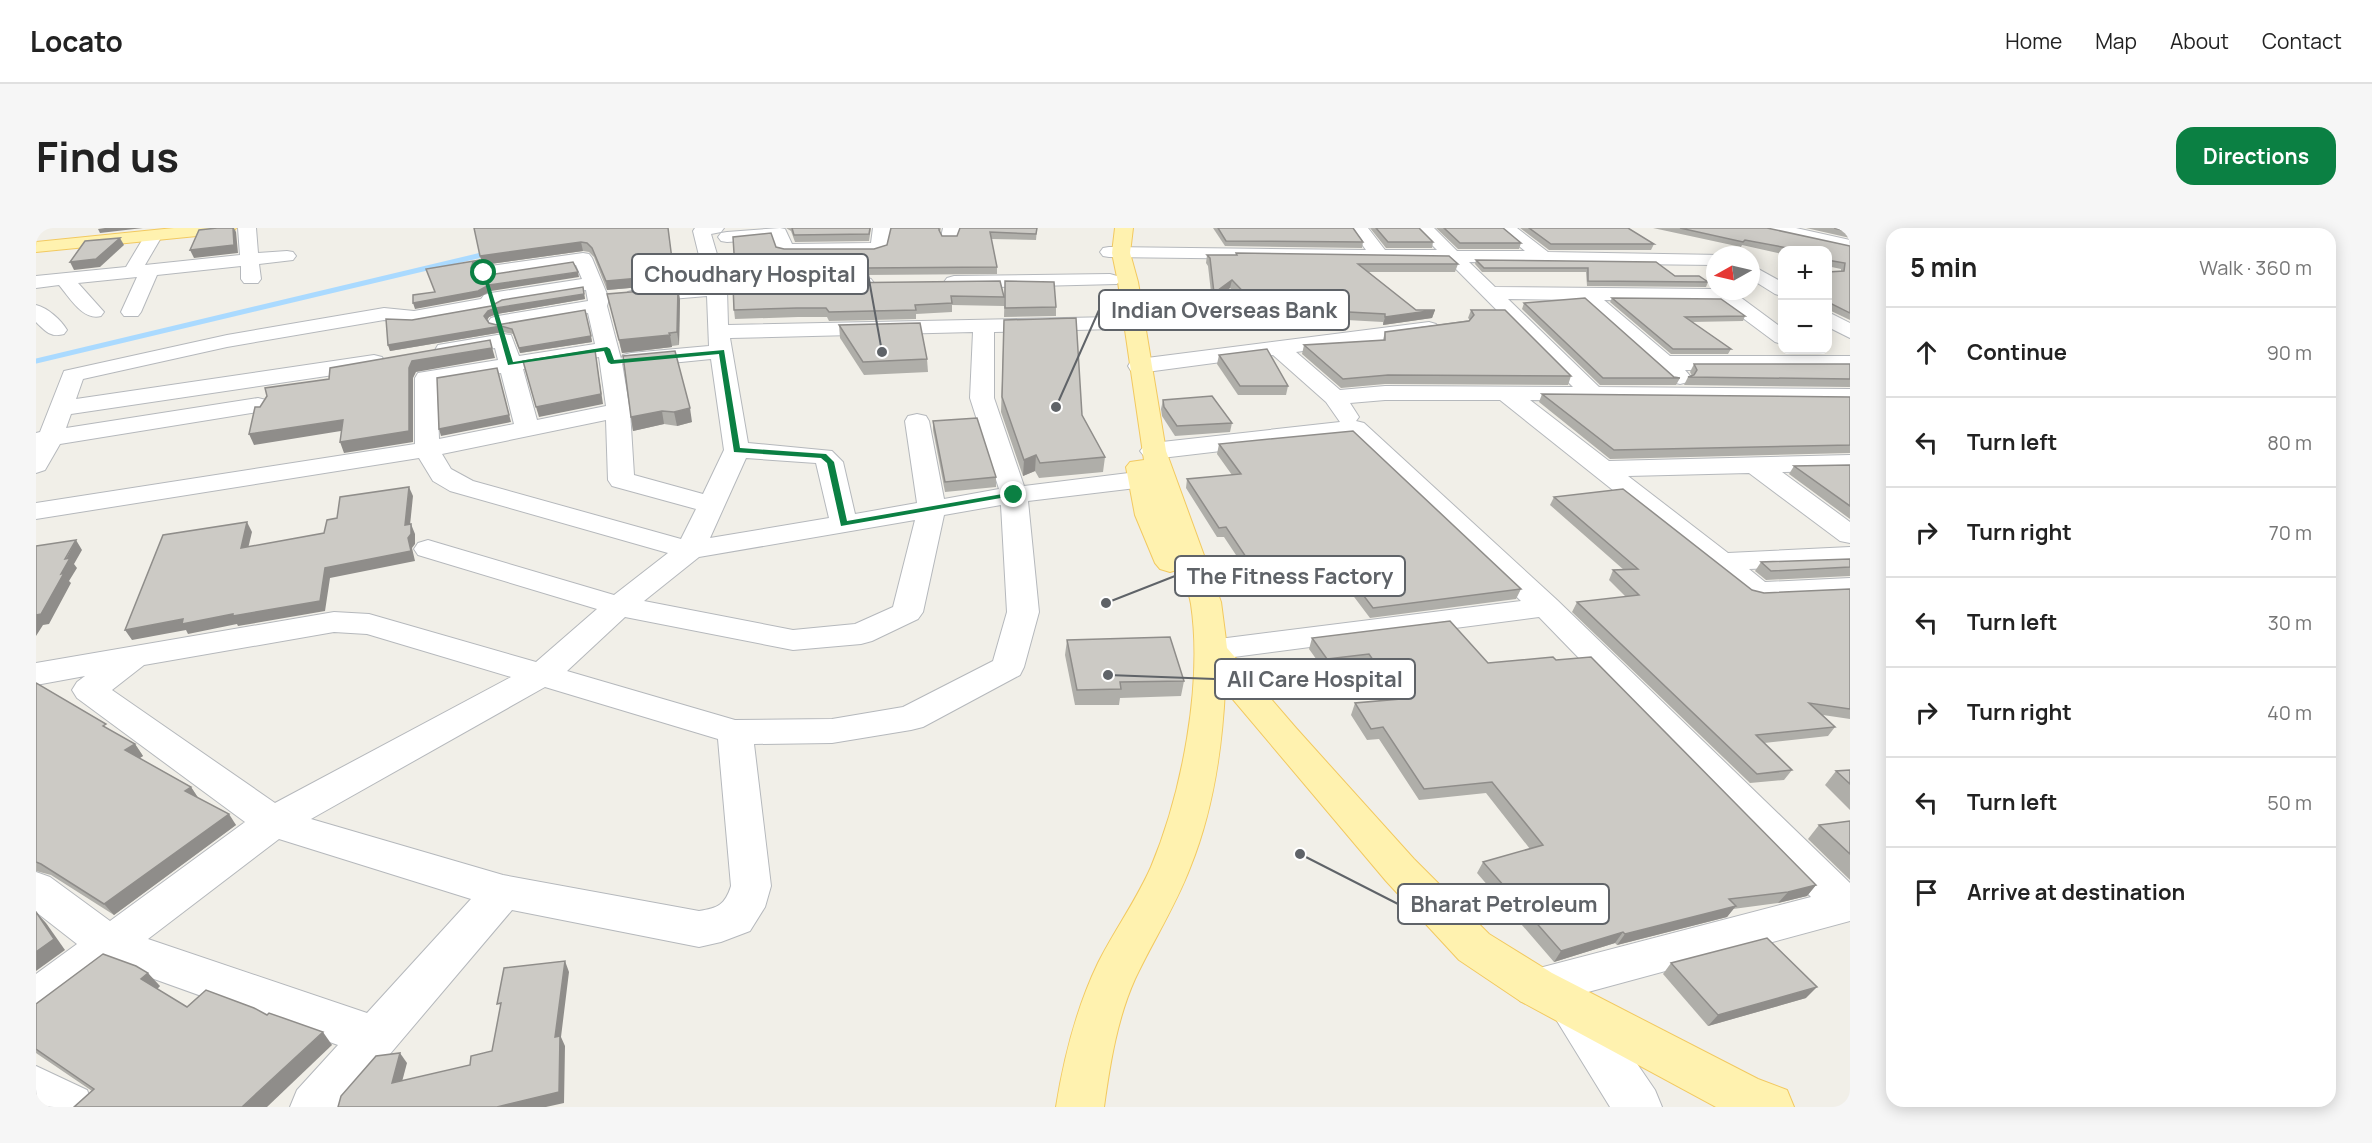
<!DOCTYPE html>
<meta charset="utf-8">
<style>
body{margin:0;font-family:Manrope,sans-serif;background:#f6f6f6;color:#222}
.controls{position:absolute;right:18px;top:18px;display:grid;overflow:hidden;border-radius:12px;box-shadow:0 3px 15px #0003}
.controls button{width:54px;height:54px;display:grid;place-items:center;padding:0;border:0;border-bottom:2px solid #e0e0e0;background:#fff;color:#222;font:30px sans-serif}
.compass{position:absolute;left:1670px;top:18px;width:54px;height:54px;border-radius:50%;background:#fff;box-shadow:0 3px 15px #0003;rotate:262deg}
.stop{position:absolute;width:18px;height:18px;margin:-14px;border:4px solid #0b8043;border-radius:50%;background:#fff}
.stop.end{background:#0b8043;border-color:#fff;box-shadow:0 2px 6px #0008}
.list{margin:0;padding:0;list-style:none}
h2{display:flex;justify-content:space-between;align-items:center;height:78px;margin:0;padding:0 24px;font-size:26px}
h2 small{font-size:20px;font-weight:400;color:#767676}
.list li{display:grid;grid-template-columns:39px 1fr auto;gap:18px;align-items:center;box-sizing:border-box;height:90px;padding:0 24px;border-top:2px solid #e0e0e0}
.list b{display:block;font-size:22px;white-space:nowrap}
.list em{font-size:20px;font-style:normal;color:#767676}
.icon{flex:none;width:33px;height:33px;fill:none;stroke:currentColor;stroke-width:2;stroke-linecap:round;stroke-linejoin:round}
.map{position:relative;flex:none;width:1814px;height:879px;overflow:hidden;border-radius:18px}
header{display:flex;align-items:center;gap:36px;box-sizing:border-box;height:84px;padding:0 30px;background:#fff;border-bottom:2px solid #e0e0e0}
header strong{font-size:28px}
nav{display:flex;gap:33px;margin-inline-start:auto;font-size:21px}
.intro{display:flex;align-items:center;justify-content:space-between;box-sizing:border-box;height:144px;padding:0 36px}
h1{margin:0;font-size:42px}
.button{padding:15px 27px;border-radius:18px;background:#0b8043;color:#fff;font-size:21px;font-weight:700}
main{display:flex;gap:36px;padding:0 36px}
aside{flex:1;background:#fff;border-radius:18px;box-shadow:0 3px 15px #0003}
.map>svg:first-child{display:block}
</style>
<header>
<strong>Locato</strong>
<nav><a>Home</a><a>Map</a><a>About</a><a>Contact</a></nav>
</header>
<div class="intro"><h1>Find us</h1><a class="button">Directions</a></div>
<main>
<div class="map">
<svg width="1814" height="879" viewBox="0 0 1814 879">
<rect width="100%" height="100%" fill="#f1efe8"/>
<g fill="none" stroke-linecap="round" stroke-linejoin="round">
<path stroke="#aadaff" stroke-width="5" d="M0,133l454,-108"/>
<g stroke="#b5b8bc" stroke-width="2">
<g id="minor">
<path d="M202,0h18l2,25 29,-2 6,1 3,4 -3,4 -34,4 2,15 -3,4h-14l-3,-4v-13l-84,9 -16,37 -3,4h-14l-3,-4 16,-35 -59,6 26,29 -3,4c-18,5 -31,-18 -42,-31l-23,3v-12l90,-9 21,-35h12l3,4 -17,29 95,-10z"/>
<path d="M659,0h29l-3,4 -10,2 13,44 140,-1 7,2 3,4 -3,4 -7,2 -137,1 1,35 386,-8 7,2 3,4 -3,4 -7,2 -120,3v66l30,88 137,-17 9,2 4,6 -4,6 -9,2 -133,16 11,111 -15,55 -4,8 -97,52 -12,3 -79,13 -78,1 17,142 -6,21 -15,24 -29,11 -22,5 -187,-37 -167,197h-55l7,-17 41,-45 -223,-80 -63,49 -16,6v-46l41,-30 -41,-32v-40l14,5 60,44 135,-99 -168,-124 -5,-8 5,-8 8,-6 -49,9v-22l298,-51 35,2 167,48 61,-53 -179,-54 -4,-6 4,-6 10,-3 10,3 176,52 54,-42 -218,-62 -17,-10 -14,-23 -383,61v-16l379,-59v-66l3,-5 80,-13 -3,-12 -49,8 -8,-1 -3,-5 3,-5 65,-11 8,1 8,21 76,-12 -7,-31 -90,15 -7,-2 -3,-4 3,-4 7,-2 90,-15 -2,-11 -84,13 -3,4 -7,2 -78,14 -30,-3 -157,27 -144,32 -7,20 298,-44 8,2 3,5 -3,5 -8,2 -303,45 -5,14 192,-30 8,2 4,5 -4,5 -8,2 -198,32 -15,26 -9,3v-40l4,-1 24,-61 163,-36 157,-27 30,3 67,-12 3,-4 7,-2 91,-14 -6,-14 -92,14 -7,-2 -2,-4 2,-4 7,-2 99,-14 6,1 3,4 17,41 -2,7 14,53 2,-4 8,-2 78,-7 -2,-50 -72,6 -7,-2 -3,-4 3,-4 7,-2 71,-6 -13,-53zM937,104l-3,66 29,91 -55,10 -15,-78 -3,-5 -9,-2 -9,2 -3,5 12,82 -62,11 -12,-52 -11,-11 -84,-8 -18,-105zM563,129l7,49 -69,14 -14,-51zM675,131l13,91 -21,44 -69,-19 -4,-64 -8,-48 9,4zM465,145l13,51 -75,15 -2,-56zM570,192l2,60 4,6 84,23 -15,30 -208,-58 -22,-12 -9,-15zM710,230l70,5 13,55 -119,20zM965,277l6,107 -14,49 -90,46 -71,12 -97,1 -168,-49 58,-54 168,33 68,-6 11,-3 46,-22 5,-7 21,-97zM879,292l-22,87 -38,17 -62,6 -149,-29 55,-44zM298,404l33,2 144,43 -236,126 -163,-113 32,-25zM509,459l173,52 13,147c-6,19 -13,22 -32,25l-196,-36 -192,-56zM243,611l192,60 -104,114 -219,-74z"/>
<path d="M744,0l5,1 7,15 79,-1 2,-15h18l-6,23 -11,2 -89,1 -6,-1 -7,-14 -45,3 -6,-1 -3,-4 3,-4 6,-1z"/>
<path d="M907,0h18l-5,13h-12l-3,-4z"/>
<path d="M1314,0h18l17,22h52l-22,-22h19l23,23h68l-28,-23h20l31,24 173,3h-6v10l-246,-3 26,25 216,2 4,-3v5h17l50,37v16l-7,-2 -55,-41 -116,-1 66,56h180v14h-165l6,7 -3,5 -8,2 -8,-2 -92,-82 -72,-1 91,88 251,2v14l-320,-3 79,61 241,-6v16l-68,1 68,50v21l-10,-2 -91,-68 -121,3 100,77 122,-6v18l-101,4 16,13 85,-4v18l-92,4 -11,-3 -247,-197h-115l-35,3 9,14 -3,4 8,2 193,177 293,283v38l-262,71 67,98 7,17h-52l-53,-86 -7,-14 3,-5 -17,5 -16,-6 -6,-14 6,-14 291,-76 -272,-280 -328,43 -11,-3 -5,-7 5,-7 11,-3 310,-39 -172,-165 -196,23 -9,-3 -4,-5 4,-5 9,-3 187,-21 -14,-20 -53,-47 -134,18 -8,-2 -3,-5 3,-5 8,-2 290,-37 7,2 3,4 -3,4 -140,20 44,38 45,-4 188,1 -125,-126 -339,-4 -6,-1 -3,-4 3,-4 6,-1 257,3z"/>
<path d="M1727,0h33l54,12v10l-84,-18z"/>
<path d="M1715,37l31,17v14l-7,-2 -24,-15z"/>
<path d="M1074,46l7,2 3,4 -3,4 -163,4 -7,-2 -3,-4 3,-4 7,-2z"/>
<path d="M0,77c12,3 25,15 31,25l-3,4c-13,4 -19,-3 -28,-12z"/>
<path d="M1792,84l22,11v15l-22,-11z"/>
<path d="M0,838l51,24 7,17h-58z"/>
</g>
</g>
<g stroke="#f2c960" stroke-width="2">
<g id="major">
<path d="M138,0h62l-3,4 -6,1 -191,19v-10z"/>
<path d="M1079,0h18l-3,25 8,29 28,169 55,151 6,46 69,80 118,131 75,75 63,39 206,106 29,11 7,17h-78l-196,-106 -61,-41 -73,-79 -161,-191c-3,61 -12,121 -35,178 -15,39 -37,73 -55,111 -18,40 -25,85 -31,128h-48c8,-50 20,-98 42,-144 16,-32 38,-62 53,-96 31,-74 52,-183 40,-263 -2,-12 -7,-23 -11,-35l-10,3 -10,-3 -5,-6 -20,-48 -9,-48 4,-5 14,-2 -26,-178 -6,-29z"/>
</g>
</g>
<use href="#minor" fill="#fff" fill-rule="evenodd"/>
<use href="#major" fill="#fff2af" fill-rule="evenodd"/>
</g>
<g fill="#afaea9">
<path d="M632,0l7,56 -68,6 -13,-33 -5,-5 -6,-1 -100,14 -3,-9z"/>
<path d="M750,0h85l-2,13 -74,1 -4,-11z"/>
<path d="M905,0l-1,4 2,4h15l3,-8h77l-1,12 -45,-1 6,28v7l-261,2 -1,-7 41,-22 8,2h90z"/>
<path d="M1177,0h140l10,14 -1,6 -137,-2z"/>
<path d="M1334,0h49l14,14 -1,6h-46z"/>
<path d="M1400,0h67l18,15 -2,6h-61z"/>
<path d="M1484,0h108l26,16 -3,6h-102z"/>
<path d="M1617,0h114l83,18v74l-21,-10 -2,2v-40h14v-3l-14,-3v-16h-45v4l-40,-9 -1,2z"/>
<path d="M1770,0h44v10z"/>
<path d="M1200,25l222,11 -3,8h-87l48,38h19l-3,8 -49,7v-3l-126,-7 -27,-27 -18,13 -4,-35 -2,-3 1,-8h29z"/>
<path d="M1440,32l180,2 19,14 33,6 -2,5 -119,-1 -1,-14h-104l-7,-8z"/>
<path d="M969,53l51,26v9l-52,1z"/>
<path d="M697,57l271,12v9l-52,-1v7l-36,2v5l-87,2 -2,-4h-29l-63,2 -1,-9z"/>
<path d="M547,59l2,12 -88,15 -8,3 -2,3 2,3 8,2 88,-15 7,32 -72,11 -7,-19 -10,-2 -113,19 -2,-6 24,-25 79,-14z"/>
<path d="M642,60l2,12 -1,45 -7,1v1l-50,6 -15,-59z"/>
<path d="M1576,70l133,18 -2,5 -52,1 40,27 -3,5h-57l-61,-52z"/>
<path d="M1488,75l150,74 6,1 -4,7h-76l-78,-76z"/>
<path d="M1435,82l100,66 -3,9 -183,-1 -44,4 -39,-34 2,-9 79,-5 2,-8 85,-12 -2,-2z"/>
<path d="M968,92l78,95 23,42 -2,15 -64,6 -4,-7 -12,5 -22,-64z"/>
<path d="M803,97l88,34 1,13 -64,3 -24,-37z"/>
<path d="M1183,127l69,31 -2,9h-48l-21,-31z"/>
<path d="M587,128l69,66 -15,4 -13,-2 -31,7 -2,-14z"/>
<path d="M1658,136h156v23l-166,-2 4,-8 4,-1 -2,-4z"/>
<path d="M1506,166l308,3v56l-240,6 -71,-57z"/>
<path d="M1127,172l69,23 -2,9 -55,4 -13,-20 -1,-7z"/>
<path d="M897,193l63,56v10l-51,5 -12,-62z"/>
<path d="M1183,216l302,145 -5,10 -146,19 -34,-45 -82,9 -30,-45h-7l-31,-49 1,-9 45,-4 -15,-21z"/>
<path d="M1814,237v54l-61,-45 5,-8z"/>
<path d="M1518,269l198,93 12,3 86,-4v130l-27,-4 12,12 -7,9 -64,7 28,27 -8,10 -34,3 -178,-171 5,-10 49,-5 -17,-17 4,-10h11l-74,-65z"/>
<path d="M1814,331v17l-84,4 -11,-9 6,-9z"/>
<path d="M1276,410l176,25 68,-3 260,225 -9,11 -29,7 -45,6 -6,8 -110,28 -2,-2 -61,19 -77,-89 6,-11 47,-13 -44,-56 -67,7 -40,-61 -12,1 -16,-25 4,-12 34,-3 -24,-35 -41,5 -15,-21z"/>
<path d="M1031,412l117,41 -3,15 -61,2 -1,7h-44l-10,-50z"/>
<path d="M0,455l75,48 24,13 8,12 -4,2 52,29 7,11 38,27 -122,90 -63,-40 -15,-4z"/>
<path d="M1814,542v40l-25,-25 11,-14z"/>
<path d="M1814,593v59l-42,-41 11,-14z"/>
<path d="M1635,735l135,35 -98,28 -45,-52z"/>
<path d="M124,758l-3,3 30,18 80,8 65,30 -240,46 -56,-38v-49z"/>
</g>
<g fill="#8f8d8a">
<path d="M69,0h38l-43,5 -2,-4z"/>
<path d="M197,0h1l2,4 2,21 -44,5 -4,-8z"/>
<path d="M632,0l7,56 -68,6 -1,-9z"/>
<path d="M84,10l4,7 -24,22 -26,3 -4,-8z"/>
<path d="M545,14l2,9 -100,14 -3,-9z"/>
<path d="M444,32l2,5 -7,3 -2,6 -2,-6 2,-6z"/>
<path d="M542,44l1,5 -88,14 -11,6 -65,12 -2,-6 76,-18z"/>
<path d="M1196,52l-2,8 -18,13 2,-8z"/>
<path d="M642,60l2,12 -1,45 -2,-13z"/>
<path d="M548,66l1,5 -88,15 -8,3 -3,5 -2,-6 4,-5 8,-3z"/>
<path d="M1399,82l-3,8 -49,7 2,-8z"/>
<path d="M465,98l2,6 -113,19 -2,-6z"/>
<path d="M634,107l2,12 -50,6 -3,-13z"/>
<path d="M555,108l1,6 -72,11 -1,-5z"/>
<path d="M454,112l5,18 -79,14 -3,6v64l-69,11 -4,-11 69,-74 3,-7z"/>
<path d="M559,122l8,54 -64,13 -3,-10z"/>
<path d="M461,140l14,54 -70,14 -2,-7z"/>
<path d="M654,180l2,14 -15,4 -3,-14z"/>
<path d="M626,183l2,13 -31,7 -2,-14z"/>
<path d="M307,192l4,10 -93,15 -5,-11z"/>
<path d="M1000,227l-1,16 -12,5 1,-16z"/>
<path d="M373,259l4,9 -4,39 -4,-10z"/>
<path d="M211,294l5,10 -6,25 -5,-9z"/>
<path d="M375,296l4,10v10l-3,4 3,13 -85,17 -5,33 -87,15 -1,-2 -49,10 -2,-4 -54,10 -7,-10 58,-11 225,-81z"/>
<path d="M40,312l6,10 -8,14 3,4 -8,13 2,2 -22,41 -6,1 -7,11v-21z"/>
<path d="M99,516l8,12 -9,6 -9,-12z"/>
<path d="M155,559l8,12 -14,-8z"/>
<path d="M193,586l7,11 -122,90 -10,-11z"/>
<path d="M1780,657l-9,11 -29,7 10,-11z"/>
<path d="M1700,678l-9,11 -110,28 8,-11z"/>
<path d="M0,684l10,11 19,27 -29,21z"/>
<path d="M1587,704l-8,11 -61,19 7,-11z"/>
<path d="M529,733l4,11 -8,65 4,9 -1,57 -18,4h-49l58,-70z"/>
<path d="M112,745l12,13 -7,7 -12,-14z"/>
<path d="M1781,759l-11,11 -98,28 10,-11z"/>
<path d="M287,804l9,13 -65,62h-25z"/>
<path d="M364,825l7,10 -8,30 -7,-10z"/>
</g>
<g fill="#cccac5" stroke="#8f8d8a" stroke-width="1.5">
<path d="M181,0h16l1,17 -44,5 9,-20z"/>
<path d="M438,0h194l6,47 -68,6 -14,-33 -5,-5 -6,-1 -101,14z"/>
<path d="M756,0h78l-1,6 -75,1z"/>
<path d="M855,0h48v2l3,6h15l3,-8h77l-1,6 -46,-2 7,35 -262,2 -2,-32 38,-4 5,14 8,2h90l13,-4z"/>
<path d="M1182,0h135l10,14 -137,-1z"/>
<path d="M1340,0h43l14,14h-45z"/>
<path d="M1408,0h59l18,15h-61z"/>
<path d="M1493,0h99l26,16h-103z"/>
<path d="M1644,0h87l83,18v67l-18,-9 -2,1 -1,5 -2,-1v-37l17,-1 1,-8 -18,-3v-10h-29l-53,-10 -2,2z"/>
<path d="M1798,0h16v4z"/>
<path d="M84,10l-24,21 -26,3 15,-21z"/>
<path d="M1200,25l213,3 9,8h-100l58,46h19l-50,7v-3l-127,-7 -26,-27 -18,13 -4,-35 -3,-3h30z"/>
<path d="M444,32l-7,2 -2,6 4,6 7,2 91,-14 5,10 -89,13 -11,6 -65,12v-8l22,-3 -9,-23z"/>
<path d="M1440,32l180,2 19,14h24l9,6 -120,-1v-13h-104z"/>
<path d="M964,53l4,16 -53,-1 1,7 -37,2 1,5 -87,2 -3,-4h-29l-63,2 -1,-25 3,-1z"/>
<path d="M969,53l49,1 2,25 -51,1z"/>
<path d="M547,59l1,7 -88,14 -8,3 -4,5 5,7 8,2 88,-15 6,26 -72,12 -7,-19 -11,-3 -113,19 -2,-26 26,1 79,-14 11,-6z"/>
<path d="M642,60l-1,44 -8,1 1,2 -51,5 -12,-46z"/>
<path d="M1549,70l89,79 6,1h-77l-79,-75z"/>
<path d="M1576,70l109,1 24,17 -60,1 46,32h-58z"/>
<path d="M1435,82h34l66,66 -183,-1 -45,4 -39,-34 81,-5v-8l84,-11 5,-6z"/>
<path d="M1040,90l6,97 23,42 -65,6 -4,-8 -12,5 -22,-63 2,-77z"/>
<path d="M884,95l7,36 -64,3 -24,-37z"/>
<path d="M454,112l2,8 -80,13 -3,7v63l-69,11 3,-22 -94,14 6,-27h5l7,-11 -2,-8 64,-9 1,-11z"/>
<path d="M1231,121l21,37h-48l-21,-31z"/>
<path d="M559,122l6,44 -65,13 -13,-46z"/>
<path d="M639,123l15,57 -16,4 -12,-1 -31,6 -8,-61z"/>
<path d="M1658,136h156v15l-162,-2 6,-2 3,-5z"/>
<path d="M461,140l12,47 -70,14 -2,-51z"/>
<path d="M1506,166l308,3v48l-236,5z"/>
<path d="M1176,168l20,27 -55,3 -13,-19 -1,-7z"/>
<path d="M941,190l19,59 -51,5 -12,-61z"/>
<path d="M1317,203l168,158 -148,19 -34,-45 -83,9 -30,-45 -7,1 -32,-49 54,-5 -22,-30z"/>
<path d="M1814,237v41l-56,-40z"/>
<path d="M373,259l-4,38 6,-1v10l-3,4 3,13 -86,17 -5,33 -87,15v-2l-51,10 1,-5 -58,11 38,-95 84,-13 -6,26 83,-15 3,-13 10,-2 3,-21z"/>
<path d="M1587,261l129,101 12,3 86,-4v120l-41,-6 26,24 -79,8 36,35 -35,4 -180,-172 62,-7 -26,-25 25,-1 -84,-72z"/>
<path d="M40,312l-11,19 5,-1 -9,16 3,-1 -23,41 -5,1v-69z"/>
<path d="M1814,331v8l-79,4 -10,-9z"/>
<path d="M1414,393l38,42 65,-6 3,3 35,-3 225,228 -28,7 -59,7 7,7 -111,28 -2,-2 -62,19 -78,-89 60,-17 -51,-63 -68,7 -41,-62 -12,2 -16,-26 45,-4 -31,-45 -42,5 -15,-21z"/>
<path d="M1134,409l14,44 -64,1 1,7 -44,1 -10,-50z"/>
<path d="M0,455l70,41 -3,2 32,18 -10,6 66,37 -6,4 44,23 -125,90 -63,-40 -5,-2z"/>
<path d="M1814,542v14l-14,-13z"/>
<path d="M1814,593v33l-31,-29z"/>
<path d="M0,684l18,27 -18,13z"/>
<path d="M1731,710l50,49 -99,28 -47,-52z"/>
<path d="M67,726l33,12 12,7 -7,6 46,28 19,-17 48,18 13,7 2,-2 54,19 -81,75h-168l20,-18 -58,-40v-45z"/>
<path d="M529,733l-10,76 5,-1 -1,56 -62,15h-159l3,-11 35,-40 24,-3 -8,30 78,-18 1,-9 21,-5 9,-48 -4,1 7,-36z"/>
</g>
<path fill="#0b8043" d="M446,44l4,1 27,89 94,-15 3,2 4,11 110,-10 16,98 86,6 8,8 13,59 167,-29 4,3 -177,31 -14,-63 -6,-5 -87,-6 -15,-98 -108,10 -3,-2 -4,-11 -96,14z"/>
<path fill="none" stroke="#5f6368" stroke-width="2" d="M846 124L832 46M1020 179L1063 82M1070 375L1139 348M1072 447L1179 451M1264 626L1362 676"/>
<g fill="#5f6368" stroke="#fff" stroke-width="2">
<circle cx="846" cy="124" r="6"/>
<circle cx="1020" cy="179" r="6"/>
<circle cx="1070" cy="375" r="6"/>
<circle cx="1072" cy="447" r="6"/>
<circle cx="1264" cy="626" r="6"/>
</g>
<g fill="#fff" stroke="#5f6368" stroke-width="2">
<rect x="596" y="26" width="236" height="40" rx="6"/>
<rect x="1063" y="62" width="250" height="40" rx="6"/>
<rect x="1139" y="328" width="230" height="40" rx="6"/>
<rect x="1179" y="431" width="200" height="40" rx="6"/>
<rect x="1362" y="656" width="211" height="40" rx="6"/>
</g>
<g font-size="22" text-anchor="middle" font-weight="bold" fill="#5f6368">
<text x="714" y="54">Choudhary Hospital</text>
<text x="1188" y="90">Indian Overseas Bank</text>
<text x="1254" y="356">The Fitness Factory</text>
<text x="1279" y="459">All Care Hospital</text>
<text x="1468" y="684">Bharat Petroleum</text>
</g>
</svg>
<div class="controls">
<button>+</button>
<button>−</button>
</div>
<svg class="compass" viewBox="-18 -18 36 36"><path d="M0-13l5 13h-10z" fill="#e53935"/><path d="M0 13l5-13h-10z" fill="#767676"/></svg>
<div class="stop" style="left:448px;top:45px"></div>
<div class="stop end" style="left:978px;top:267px"></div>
</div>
<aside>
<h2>5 min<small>Walk · 360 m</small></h2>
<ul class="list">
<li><svg class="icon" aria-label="ahead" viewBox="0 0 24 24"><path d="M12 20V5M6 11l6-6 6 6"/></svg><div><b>Continue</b></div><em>90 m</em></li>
<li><svg class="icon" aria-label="left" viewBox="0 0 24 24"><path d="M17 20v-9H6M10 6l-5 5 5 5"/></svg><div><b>Turn left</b></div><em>80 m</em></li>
<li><svg class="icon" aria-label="right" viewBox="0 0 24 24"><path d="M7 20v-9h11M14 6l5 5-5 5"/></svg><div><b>Turn right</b></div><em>70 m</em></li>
<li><svg class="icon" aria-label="left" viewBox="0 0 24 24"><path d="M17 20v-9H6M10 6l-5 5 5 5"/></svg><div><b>Turn left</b></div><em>30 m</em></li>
<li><svg class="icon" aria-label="right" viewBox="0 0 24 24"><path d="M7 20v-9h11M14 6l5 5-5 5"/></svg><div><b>Turn right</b></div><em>40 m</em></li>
<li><svg class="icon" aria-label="left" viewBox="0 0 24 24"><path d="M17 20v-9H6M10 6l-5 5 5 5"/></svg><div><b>Turn left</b></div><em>50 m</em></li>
<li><svg class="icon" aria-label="arrive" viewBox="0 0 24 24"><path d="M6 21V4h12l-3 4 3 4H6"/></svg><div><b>Arrive at destination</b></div></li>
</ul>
</aside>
</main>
